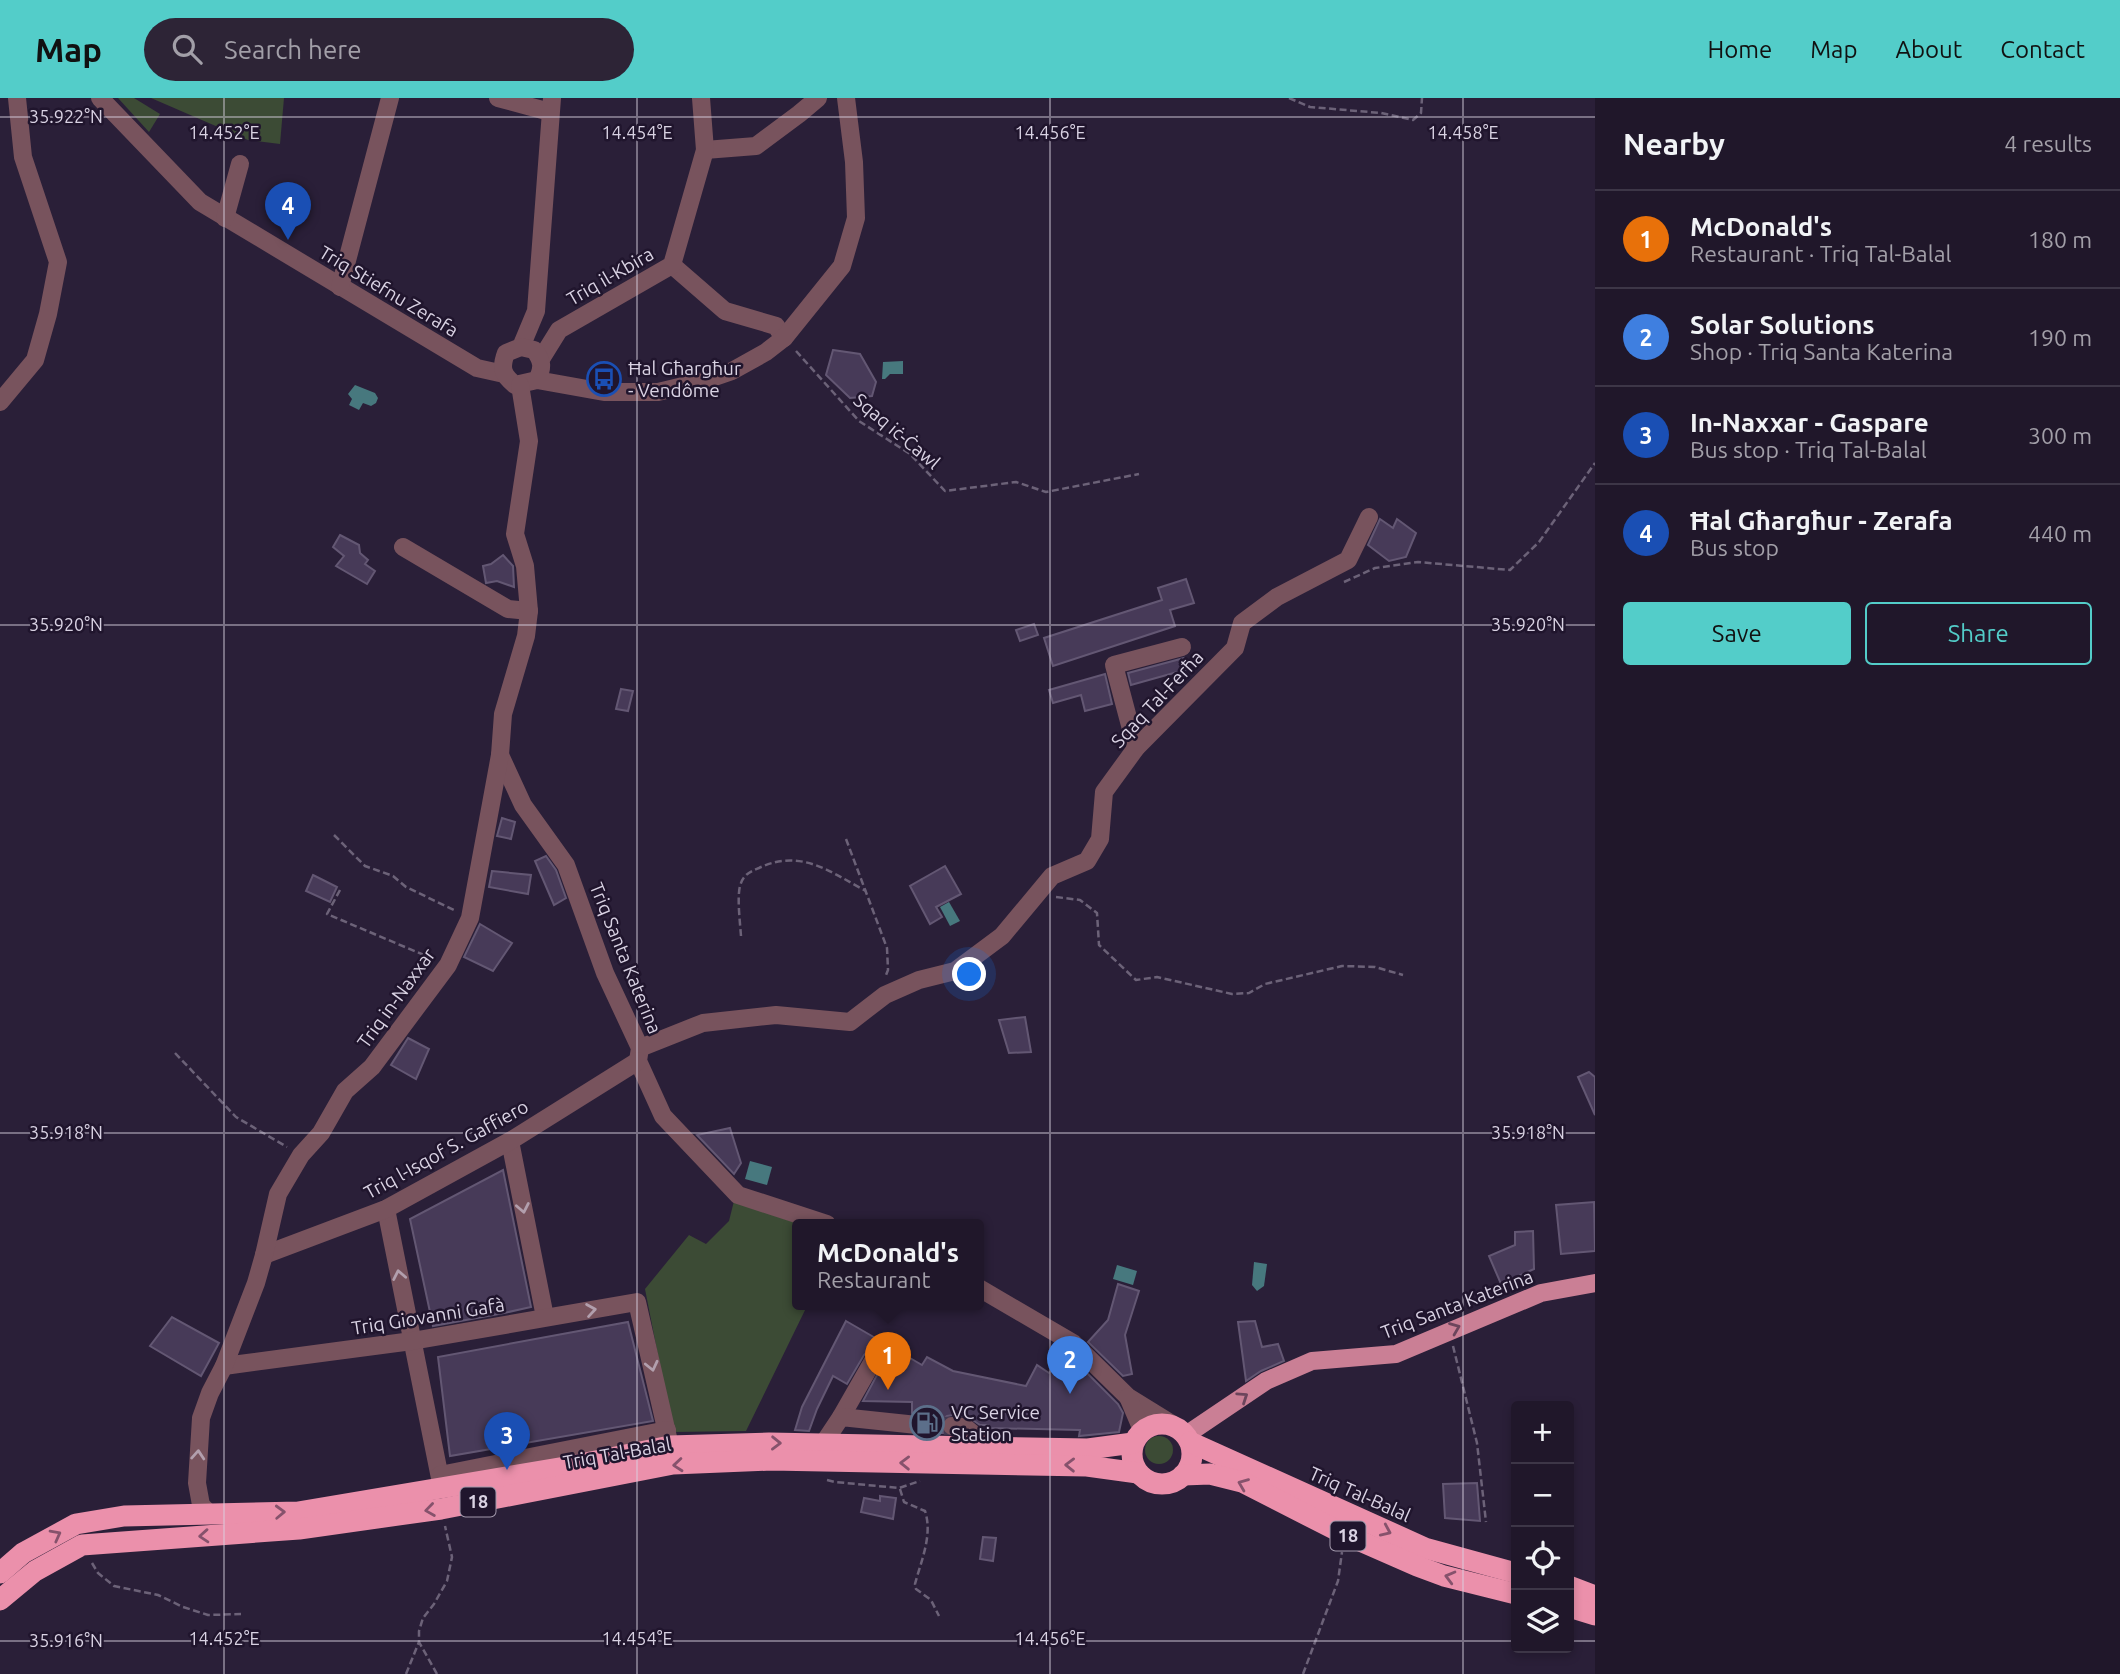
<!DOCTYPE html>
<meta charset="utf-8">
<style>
body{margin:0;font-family:Ubuntu,sans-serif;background:#2d2436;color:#f1f3f6}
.controls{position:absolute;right:21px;bottom:21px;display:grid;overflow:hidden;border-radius:7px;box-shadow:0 4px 10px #0003}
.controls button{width:63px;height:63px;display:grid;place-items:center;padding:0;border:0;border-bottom:2px solid #3d3647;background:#20172a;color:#f1f3f6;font:35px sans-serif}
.you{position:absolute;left:970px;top:877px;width:24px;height:24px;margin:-18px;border:5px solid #fff;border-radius:50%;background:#1a73e8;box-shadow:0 0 0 10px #1a73e833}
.badge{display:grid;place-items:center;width:46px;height:46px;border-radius:50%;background:#53cdc9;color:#fff;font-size:23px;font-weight:700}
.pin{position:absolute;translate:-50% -58px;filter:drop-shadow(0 2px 4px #0008)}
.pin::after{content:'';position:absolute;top:37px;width:24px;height:21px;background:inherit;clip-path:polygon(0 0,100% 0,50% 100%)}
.popup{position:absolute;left:792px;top:1121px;width:192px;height:91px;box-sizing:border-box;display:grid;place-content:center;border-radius:7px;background:#20172a;filter:drop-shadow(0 2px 5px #0005);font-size:23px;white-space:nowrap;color:#a29fa8}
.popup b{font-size:26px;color:#f1f3f6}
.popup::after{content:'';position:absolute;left:50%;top:100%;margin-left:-14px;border:14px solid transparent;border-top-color:#20172a}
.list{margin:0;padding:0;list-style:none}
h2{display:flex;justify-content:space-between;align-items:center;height:91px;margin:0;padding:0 28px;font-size:30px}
h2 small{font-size:23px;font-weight:400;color:#a29fa8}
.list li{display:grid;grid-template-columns:46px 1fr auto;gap:21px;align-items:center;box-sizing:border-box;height:98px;padding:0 28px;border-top:2px solid #3d3647}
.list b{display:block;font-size:26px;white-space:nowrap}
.list p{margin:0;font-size:23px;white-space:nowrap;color:#a29fa8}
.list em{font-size:23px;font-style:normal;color:#a29fa8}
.actions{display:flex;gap:14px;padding:21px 28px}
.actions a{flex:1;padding:16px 0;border:2px solid #53cdc9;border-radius:7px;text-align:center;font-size:24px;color:#53cdc9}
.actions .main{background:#53cdc9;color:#111}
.icon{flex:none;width:38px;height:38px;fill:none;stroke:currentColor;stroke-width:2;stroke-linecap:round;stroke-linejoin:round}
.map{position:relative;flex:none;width:1595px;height:1576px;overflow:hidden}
header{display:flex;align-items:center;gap:42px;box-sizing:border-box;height:98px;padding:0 35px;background:#53cdc9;color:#111}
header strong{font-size:33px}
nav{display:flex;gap:38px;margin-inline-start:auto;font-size:24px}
.search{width:490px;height:63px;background:#2d2436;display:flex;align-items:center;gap:18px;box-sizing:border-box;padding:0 24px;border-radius:38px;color:#a29fa8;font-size:26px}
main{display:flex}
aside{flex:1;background:#20172a}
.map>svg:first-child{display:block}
</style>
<header>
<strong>Map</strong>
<div class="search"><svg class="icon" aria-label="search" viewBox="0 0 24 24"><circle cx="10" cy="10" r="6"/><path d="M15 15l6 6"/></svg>Search here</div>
<nav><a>Home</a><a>Map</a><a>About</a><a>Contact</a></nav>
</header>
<main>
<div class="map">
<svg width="1595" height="1576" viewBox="0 0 1595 1576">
<rect width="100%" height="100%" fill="#2a1f38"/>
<g fill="#3c4b35">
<path d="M118,0h16l26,16 -11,18z"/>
<path d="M151,0h133l-4,46 -32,-4z"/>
<path d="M734,1103l61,20 2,9v66l-3,8h14l-62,127 -73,1 -28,-143 44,-54 17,9 23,-23z"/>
<circle cx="1159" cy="1352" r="14"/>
</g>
<g fill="#47787e">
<path d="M903,263v13h-13l-5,5h-3l1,-17z"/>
<path d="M355,287l20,8 3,5 -2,5 -5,3 -8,-3 -4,7 -10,-5 3,-6 -4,-5z"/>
<path d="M949,804l11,19 -10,5 -10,-19z"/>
<path d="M750,1063l22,6 -5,18 -22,-6z"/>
<path d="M1254,1164l13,2 -3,22 -7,5 -5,-6z"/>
<path d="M1117,1167l20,6 -4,14 -20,-6z"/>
</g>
<g fill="#473a58" stroke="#635773" stroke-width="2">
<path d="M833,252l27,4 16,28 -4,14 -22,2 -24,-23z"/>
<path d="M1380,421l13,9 4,-9 19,14 -10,24 -17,4 -21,-16z"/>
<path d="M340,437l19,10 1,8 8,7 -3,4 10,7 -8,13 -31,-18 8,-10 -11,-9z"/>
<path d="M503,457l10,11 1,21 -17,-6 -11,2 -3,-17 8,-2z"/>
<path d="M1186,481l8,24 -24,7 5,16 -122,40 -9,-28 118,-38 -4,-12z"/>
<path d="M1034,526l4,11 -18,6 -4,-11z"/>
<path d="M1184,560l4,11 -57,16 -3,-12z"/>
<path d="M1105,576l7,30 -27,7 -4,-16 -28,8 -4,-13z"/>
<path d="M621,591l12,2 -5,20 -12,-2z"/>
<path d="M502,720l13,4 -4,17 -14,-3z"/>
<path d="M546,758l10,14 10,28 -12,7 -19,-44z"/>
<path d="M945,768l16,28 -25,13 6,10 -12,7 -20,-38z"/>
<path d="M492,773l39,4 -3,19 -39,-7z"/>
<path d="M313,777l24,12 -7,15 -24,-11z"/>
<path d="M480,826l32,19 -19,28 -29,-14z"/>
<path d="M1025,919l6,35 -22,1 -10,-33z"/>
<path d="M408,940l21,11 -13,30 -25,-14z"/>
<path d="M1589,974l6,5v38l-17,-38z"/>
<path d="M730,1030l11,35 -7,11 -37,-39z"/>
<path d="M503,1072l28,137 -27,6 -71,13 -23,-107z"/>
<path d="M1594,1104l1,49 -34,3 -5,-49z"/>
<path d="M1533,1133l1,38 -33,15 -12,-28 26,-11v-13z"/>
<path d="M1118,1186l21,7 -14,44 7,39 -9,2 -35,-34 20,-22z"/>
<path d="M172,1219l47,26 -18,33 -51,-30z"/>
<path d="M846,1223l76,44 5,-8 26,14 73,15 11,-21 12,8 15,-20 7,6 1,-1 46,46 5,9 -4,19 -40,4 1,-6 -92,-2v-3h-8l-13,-9 -14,-1 -6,1 -5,4 -1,6 3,7h-19l3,-6v-6l-5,-6 -11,-2v-11l-49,-1 21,-39 -2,-7 -8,-5 -6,1 -4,4 -17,29 -14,-8 -16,33 -8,22 -14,-1 7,-23z"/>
<path d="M1255,1223l7,26 16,-3 6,17 -23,10 -15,10 -8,-59z"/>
<path d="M628,1224l25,99 -203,35 -12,-99z"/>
<path d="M1477,1385l3,38 -35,-3 -2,-34z"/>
<path d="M880,1398l16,2 -3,21 -32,-7 3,-14 16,3z"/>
<path d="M983,1439l13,1 -3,23 -13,-2z"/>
</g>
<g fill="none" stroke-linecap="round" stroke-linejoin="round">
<path stroke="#443a52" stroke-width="18" stroke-dasharray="18 9" stroke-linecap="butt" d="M917,1327l35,1"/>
<g stroke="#6c6278" stroke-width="2.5" stroke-dasharray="7 3.5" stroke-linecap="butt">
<path d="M1289,0l21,9 71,6 32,7 8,-7 1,-15"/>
<path d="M796,253l63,70 51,33 35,37 71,-9 30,10 93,-18"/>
<path d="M1344,484l31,-14 43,-6 92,8 29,-28 56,-79"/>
<path d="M334,737l31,31 28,10 13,11 48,23"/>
<path d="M846,741l41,109 1,22 -2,5"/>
<path d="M340,792l-13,24 104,44"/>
<path d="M1056,799l24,3 17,13 2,32 37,35 21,-3 75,17 17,-1 16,-9 77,-18 33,1 28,8"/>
<path d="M741,838c-1,-14 -4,-38 -1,-50 3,-11 9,-14 19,-18 42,-20 71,4 107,23"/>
<path d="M175,955l61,64 51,30"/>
<path d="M1453,1248l24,97 9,79"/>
<path d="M827,1382l8,2 64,6 21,-7"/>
<path d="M900,1391l4,13 21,9c8,24 -4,50 -10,73l1,5 15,11 8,16"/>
<path d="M92,1465l6,10 16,13 44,9 25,12 25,8 33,-1"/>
<path d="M406,1576l13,-32"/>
<path d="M437,1576l-18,-32v-11l4,-13 11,-14 13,-23 5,-24 -7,-31"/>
<path d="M1303,1576l35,-93 4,-29"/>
</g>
<g stroke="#78535d" stroke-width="18">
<path d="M100,0l100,104 277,166 27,6"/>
<path d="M498,0l52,14"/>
<path d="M705,52l51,-4 43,-32 19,-16"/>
<path d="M225,120l15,-54"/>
<path d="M672,167l53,46 51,15 8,12"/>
<path d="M340,189l50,-189"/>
<path d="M521,249l15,-36 16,-213"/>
<path d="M541,261l18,-29 113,-65 33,-115 -4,-52"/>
<path d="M537,282c6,-12 6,-19 -3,-30l-13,-3 -15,6c-6,16 -3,22 9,32l22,-5 67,12h54l42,-10 32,-11 34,-19 18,-14 58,-72 14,-48 -2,-56 -8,-64"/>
<path d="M0,304l35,-42 13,-46 10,-52 -35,-105 -6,-59"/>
<path d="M403,449l105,62 21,2"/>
<path d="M1136,650l-22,-83 68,-18"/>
<path d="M500,657l23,50 43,60 39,108 35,75 -2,13 25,55 75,79 89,29"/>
<path d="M640,950l63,-25 73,-8 74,7 35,-27 34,-15 36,-9 47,-35 50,-60 35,-15 13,-22 4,-47 32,-44 99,-100 7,-25 35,-26 71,-37 21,-43"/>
<path d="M510,1043l35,176"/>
<path d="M386,1111l56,279"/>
<path d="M264,1157l122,-46 124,-68 128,-80"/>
<path d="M979,1190l94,55 55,54 47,29"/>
<path d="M224,1268l188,-25 225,-39 33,144"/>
<path d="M1128,1299l14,33"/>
<path d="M841,1319l32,-56"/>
<path d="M952,1328l13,1 26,22"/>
<path d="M823,1346l18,-27 76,8"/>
<path d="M440,1377l227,-45"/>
<path d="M211,1417l-10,-10 -4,-22 4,-65 9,-25 14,-27 32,-83 8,-28 14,-61 23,-39 20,-22 24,-42 27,-24 76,-102 22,-47 30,-163 3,-41 23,-78 3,-25 -4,-45 -10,-32 14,-93 -9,-56"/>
</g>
<path stroke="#ca7f95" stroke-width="18" d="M1186,1337l80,-54 46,-20 84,-7 145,-61 54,-10"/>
<g stroke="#eb90ab" stroke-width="21">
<circle cx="1162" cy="1356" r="30"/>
<path d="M1190,1344l235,106 91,25"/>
<path d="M1183,1377l27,-1 32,8 102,52 73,32 27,10 72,18"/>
<path d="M0,1475l23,-20 53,-29 48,-8 174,-4 273,-46 99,-20 99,-3 319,6 45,-6"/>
<path d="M1569,1488l26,10"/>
<path d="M0,1502l35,-29 47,-26 217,-16 142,-20 232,-45 98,-4 316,6 51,7"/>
<path d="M1569,1509l26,8"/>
</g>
</g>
<defs><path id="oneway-chevron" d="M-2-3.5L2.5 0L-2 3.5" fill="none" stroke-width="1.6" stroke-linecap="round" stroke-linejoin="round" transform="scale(1.75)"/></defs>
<g stroke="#b29fad">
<use href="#oneway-chevron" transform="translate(523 1110) rotate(79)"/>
<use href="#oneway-chevron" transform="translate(399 1177) rotate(-101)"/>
<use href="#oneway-chevron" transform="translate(591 1212) rotate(-9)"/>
<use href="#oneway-chevron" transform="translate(652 1268) rotate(77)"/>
<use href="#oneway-chevron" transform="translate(198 1357) rotate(-86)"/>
</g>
<g stroke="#6c455c">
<use href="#oneway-chevron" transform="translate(1455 1230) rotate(-22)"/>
<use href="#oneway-chevron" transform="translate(1243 1299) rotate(-34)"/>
</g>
<g stroke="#86526c">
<use href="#oneway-chevron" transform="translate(776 1345) rotate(1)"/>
<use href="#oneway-chevron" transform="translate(905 1365) rotate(-179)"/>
<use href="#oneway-chevron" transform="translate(678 1367) rotate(175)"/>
<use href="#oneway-chevron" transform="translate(1070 1367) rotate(-179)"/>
<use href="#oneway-chevron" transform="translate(1243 1386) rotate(-158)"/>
<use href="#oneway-chevron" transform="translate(430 1412) rotate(172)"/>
<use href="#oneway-chevron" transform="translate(280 1414) rotate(-2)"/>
<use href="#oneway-chevron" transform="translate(1386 1433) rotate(24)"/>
<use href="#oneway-chevron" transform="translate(56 1437) rotate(-28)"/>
<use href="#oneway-chevron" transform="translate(204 1438) rotate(176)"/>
<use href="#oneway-chevron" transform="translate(1450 1479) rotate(-165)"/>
</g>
<path fill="none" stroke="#d9d2e3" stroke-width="2" stroke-opacity="0.45" d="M224,0v1576M637,0v1576M1050,0v1576M1463,0v1576M0,19h1595M0,527h1595M0,1035h1595M0,1543h1516M1569,1543h26"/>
<defs>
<g id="bus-ring" transform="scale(1.75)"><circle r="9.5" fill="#20152d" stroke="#1a4fb4" stroke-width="1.5"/><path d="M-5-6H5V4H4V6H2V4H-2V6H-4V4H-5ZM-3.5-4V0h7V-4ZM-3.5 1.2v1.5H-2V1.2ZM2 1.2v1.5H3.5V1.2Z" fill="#1a4fb4"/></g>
<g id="fuel-ring" transform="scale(1.75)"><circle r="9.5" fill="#20152d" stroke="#5c6f8a" stroke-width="1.5"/><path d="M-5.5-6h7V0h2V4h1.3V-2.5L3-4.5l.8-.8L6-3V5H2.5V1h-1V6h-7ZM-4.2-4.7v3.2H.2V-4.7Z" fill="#5c6f8a"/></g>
</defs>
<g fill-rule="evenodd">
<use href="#bus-ring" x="604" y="281"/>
<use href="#fuel-ring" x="927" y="1325"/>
</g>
<g text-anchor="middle" stroke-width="5" stroke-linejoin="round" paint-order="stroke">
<g fill="#20152d" stroke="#a299ac" stroke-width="2">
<rect x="460.5" y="1389.5" width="35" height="29" rx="5"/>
<rect x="1330.5" y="1423.5" width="35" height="29" rx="5"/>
</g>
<g font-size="18" font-weight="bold" fill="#d9d2e3">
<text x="478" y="1410">18</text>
<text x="1348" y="1444">18</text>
</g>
<g font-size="19" fill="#d9d2e3" stroke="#20152d">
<text transform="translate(610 178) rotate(-30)" y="7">Triq il-Kbira</text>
<text transform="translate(389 193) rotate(31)" y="7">Triq Stiefnu Zerafa</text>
<text transform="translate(897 333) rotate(40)" y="7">Sqaq iċ-Ċawl</text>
<text transform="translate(1157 601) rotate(-47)" y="7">Sqaq Tal-Ferħa</text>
<text transform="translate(626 860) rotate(68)" y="7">Triq Santa Katerina</text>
<text transform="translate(396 900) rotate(-54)" y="7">Triq in-Naxxar</text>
<text transform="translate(446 1051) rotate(-29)" y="7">Triq l-Isqof S. Gaffiero</text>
<text transform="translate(1457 1206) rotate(-21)" y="7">Triq Santa Katerina</text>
<text transform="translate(428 1218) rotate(-9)" y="7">Triq Giovanni Gafà</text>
<text transform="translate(617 1355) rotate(-10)" y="7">Triq Tal-Balal</text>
<text transform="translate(1360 1396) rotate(24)" y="7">Triq Tal-Balal</text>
</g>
<g font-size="19" fill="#d9d2e3" stroke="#20152d" text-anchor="start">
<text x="628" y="277">Ħal Għargħur<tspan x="628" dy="22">- Vendôme</tspan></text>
<text x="951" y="1321">VC Service<tspan x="951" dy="22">Station</tspan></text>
</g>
</g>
<g font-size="18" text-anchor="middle" fill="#d9d2e3" stroke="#20152d" stroke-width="5" stroke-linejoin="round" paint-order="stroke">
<text x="66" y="25">35.922°N</text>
<text x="224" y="41">14.452°E</text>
<text x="637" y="41">14.454°E</text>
<text x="1050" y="41">14.456°E</text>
<text x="1463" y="41">14.458°E</text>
<text x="66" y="533">35.920°N</text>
<text x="1528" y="533">35.920°N</text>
<text x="66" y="1041">35.918°N</text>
<text x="1528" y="1041">35.918°N</text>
<text x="224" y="1547">14.452°E</text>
<text x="637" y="1547">14.454°E</text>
<text x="1050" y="1547">14.456°E</text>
<text x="66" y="1549">35.916°N</text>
</g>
</svg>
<div class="controls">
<button>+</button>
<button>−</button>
<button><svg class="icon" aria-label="locate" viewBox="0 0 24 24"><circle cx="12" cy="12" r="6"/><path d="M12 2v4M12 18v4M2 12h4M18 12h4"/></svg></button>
<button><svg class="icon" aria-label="layers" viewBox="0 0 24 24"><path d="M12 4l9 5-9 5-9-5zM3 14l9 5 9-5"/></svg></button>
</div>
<div class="you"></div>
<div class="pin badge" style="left:888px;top:1292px;background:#e8710a">1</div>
<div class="popup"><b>McDonald's</b>Restaurant</div>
<div class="pin badge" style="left:1070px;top:1296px;background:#3f7fe0">2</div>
<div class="pin badge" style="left:507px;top:1372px;background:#1a4fb4">3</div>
<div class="pin badge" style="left:288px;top:142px;background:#1a4fb4">4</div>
</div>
<aside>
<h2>Nearby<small>4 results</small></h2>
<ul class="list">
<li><span class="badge" style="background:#e8710a">1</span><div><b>McDonald's</b><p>Restaurant · Triq Tal-Balal</p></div><em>180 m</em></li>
<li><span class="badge" style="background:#3f7fe0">2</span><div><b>Solar Solutions</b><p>Shop · Triq Santa Katerina</p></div><em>190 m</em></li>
<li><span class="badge" style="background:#1a4fb4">3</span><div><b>In-Naxxar - Gaspare</b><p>Bus stop · Triq Tal-Balal</p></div><em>300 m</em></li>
<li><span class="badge" style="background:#1a4fb4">4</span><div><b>Ħal Għargħur - Zerafa</b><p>Bus stop</p></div><em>440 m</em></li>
</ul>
<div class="actions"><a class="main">Save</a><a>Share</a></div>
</aside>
</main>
